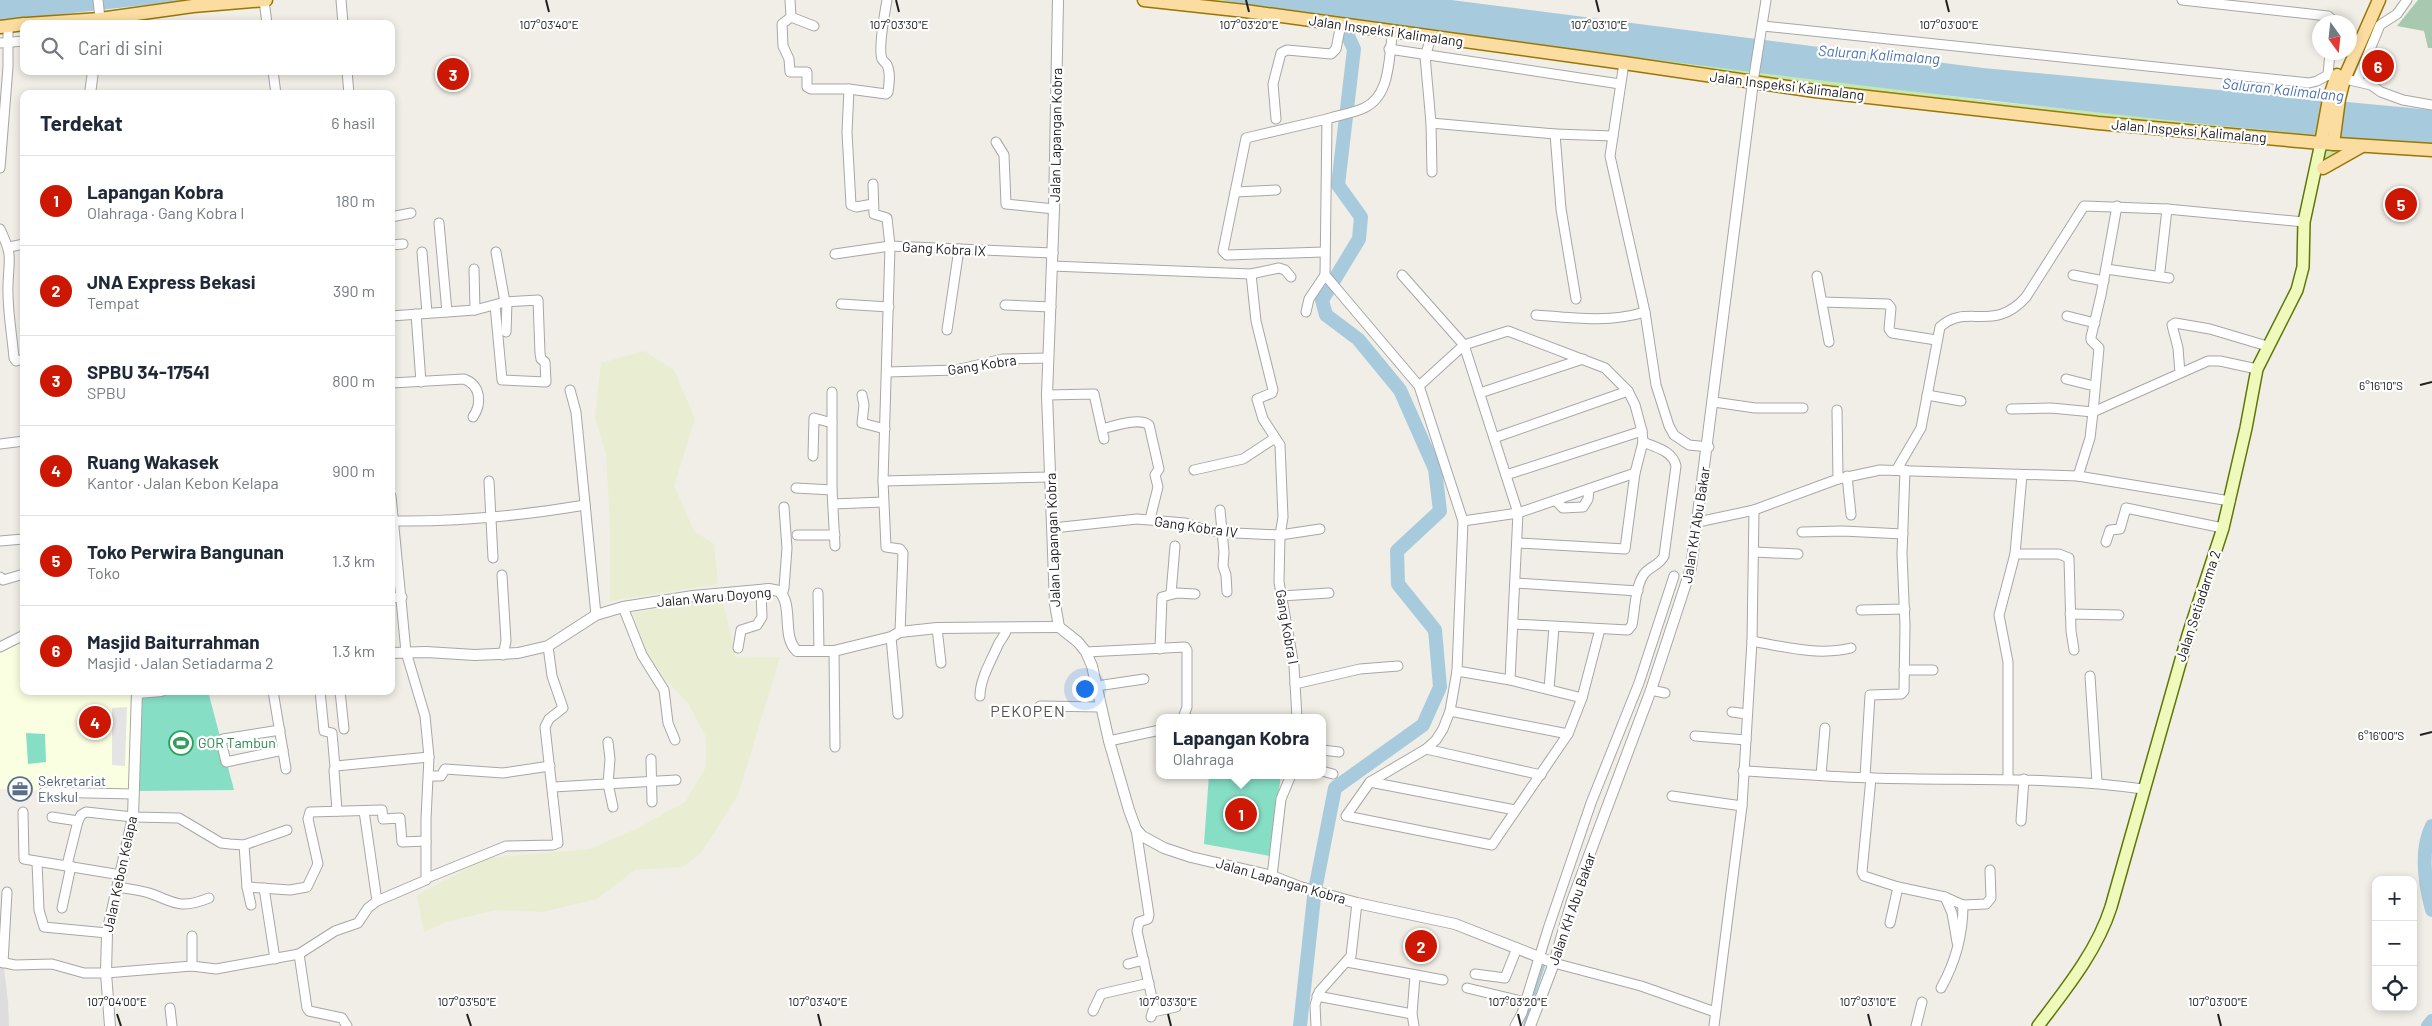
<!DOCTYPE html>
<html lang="id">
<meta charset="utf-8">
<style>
body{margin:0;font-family:Barlow,sans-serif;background:#f6f6f7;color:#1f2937}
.controls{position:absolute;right:15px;bottom:15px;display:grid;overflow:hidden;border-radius:10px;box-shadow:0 2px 8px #0003}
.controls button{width:45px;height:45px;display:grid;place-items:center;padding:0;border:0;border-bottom:1px solid #e0e1e3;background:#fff;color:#1f2937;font:25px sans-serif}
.compass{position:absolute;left:2312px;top:15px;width:45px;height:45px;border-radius:50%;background:#fff;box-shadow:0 2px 8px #0003;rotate:165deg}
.you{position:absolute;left:1084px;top:688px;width:18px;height:18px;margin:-12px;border:4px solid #fff;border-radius:50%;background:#1a73e8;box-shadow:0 0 0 8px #1a73e833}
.badge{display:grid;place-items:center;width:32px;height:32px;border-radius:50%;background:#cc1803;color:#fff;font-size:16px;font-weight:700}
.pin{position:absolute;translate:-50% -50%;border:2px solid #fff;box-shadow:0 1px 5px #0006}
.popup{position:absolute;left:1156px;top:714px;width:170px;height:65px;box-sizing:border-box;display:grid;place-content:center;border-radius:10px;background:#fff;filter:drop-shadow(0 1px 4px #0005);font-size:16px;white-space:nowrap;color:#747a83}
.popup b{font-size:19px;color:#1f2937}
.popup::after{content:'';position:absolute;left:50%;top:100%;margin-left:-10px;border:10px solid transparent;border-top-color:#fff}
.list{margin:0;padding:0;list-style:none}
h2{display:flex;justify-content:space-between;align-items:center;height:65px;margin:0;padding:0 20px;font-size:21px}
h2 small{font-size:16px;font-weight:400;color:#747a83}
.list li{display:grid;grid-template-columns:32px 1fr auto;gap:15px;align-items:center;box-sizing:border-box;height:90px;padding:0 20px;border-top:1px solid #e0e1e3}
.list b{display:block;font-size:19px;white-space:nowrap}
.list p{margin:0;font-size:16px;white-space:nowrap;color:#747a83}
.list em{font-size:16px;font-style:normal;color:#747a83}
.icon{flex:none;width:28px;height:28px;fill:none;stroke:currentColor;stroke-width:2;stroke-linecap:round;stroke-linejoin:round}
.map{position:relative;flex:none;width:2432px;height:1026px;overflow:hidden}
.search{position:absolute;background:#fff;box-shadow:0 2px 8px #0003;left:20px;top:20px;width:375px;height:55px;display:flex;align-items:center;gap:12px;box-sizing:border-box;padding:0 18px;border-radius:10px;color:#747a83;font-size:19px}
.panel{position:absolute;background:#fff;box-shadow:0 2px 8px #0003;left:20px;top:90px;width:375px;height:605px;border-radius:10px}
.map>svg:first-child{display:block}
</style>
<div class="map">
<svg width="2432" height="1026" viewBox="0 0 2432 1026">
<rect width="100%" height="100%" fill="#f0eee6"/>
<path fill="#dedddd" d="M0,935l8,67 1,24h-9z"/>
<path fill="#fbffe1" d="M24,635v56h113l-3,103 -134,-5v-142z"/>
<path fill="#cecece" d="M2370,60l19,1 -1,10 -21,-1z"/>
<g fill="#e9eed2">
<path d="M644,351l30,19 21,49 -21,67 20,45 20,13 4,40 -108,17v-78l-4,-69 -11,-36 6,-55z"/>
<path d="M722,597l14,61 44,-1 -42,138 -37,58 -18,14 -48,3 -38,29 -54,13 -46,-2 -48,11 -25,11 -7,-37 70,-37 103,-9 50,-22 45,-25 21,-35v-30l-18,-34 -24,-25 -19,-28 -12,-37z"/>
</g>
<path fill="#c4e9ad" d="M1144,0h74l770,101 444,45h-70l-39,22 -2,-24 -587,-64z"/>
<path fill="#a8c9b0" d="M2418,0h14v48h-4l-4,-17 -27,-5z"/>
<g fill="#86dec5">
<path d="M173,691h35l26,99 -96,1 3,-96z"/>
<path d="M26,733l19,1 1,28 -18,2z"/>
<path d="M1209,775h72l-11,81 -66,-12z"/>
</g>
<path fill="#e4e4e4" d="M127,707l-2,59 -13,-1v-57z"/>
<g fill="#a7cbdd">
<path d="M0,0h191l-191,21z"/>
<path d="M1219,0h232l532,68 449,42v36c-406,-37 -810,-88 -1213,-146z"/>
</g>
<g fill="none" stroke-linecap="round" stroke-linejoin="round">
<path stroke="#a7cbdd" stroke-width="2.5" d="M1524,1026l20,-61"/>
<g stroke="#a7cbdd" stroke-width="14">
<path d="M2432,826c-12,24 -7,58 0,84"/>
<path d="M1316,885l19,-97 88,-63 17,-38 -5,-57 -37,-46 -1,-33 43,-40 -5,-42 -35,-79 -42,-51 -32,-24 -4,-15 37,-61 2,-22 -23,-32 16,-136 -7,-15"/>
<path d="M1300,1026l14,-129"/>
<path d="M2428,1026l4,-5"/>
</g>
<g stroke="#a7a7a7" stroke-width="11">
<g id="minor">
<path d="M98,0l2,19"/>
<path d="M264,0l3,24"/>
<path d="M341,0l2,24"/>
<path d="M790,0l1,17 -9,7 1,22 6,13 1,13h17v15l4,2h38l37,5 2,-2c1,-8 3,-19 -1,-27 -1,-2 -4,-4 -5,-6 -4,-10 3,-48 5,-59"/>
<path d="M2182,0l146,16 7,6"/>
<path d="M791,17l23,9"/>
<path d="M1763,26l546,57 8,-2 11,-6"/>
<path d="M1393,31c-5,25 -1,64 -29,77 -11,5 -25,7 -37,11l-2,156 94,111 44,135 -6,150 -7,40 -7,18 -7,11 -10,9 -56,33 -24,34 146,29 76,-111 14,-36 18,-69"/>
<path d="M1431,38l-6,18 6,67 1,49"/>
<path d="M0,43l24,-2"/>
<path d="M1389,49l231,35"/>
<path d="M2330,52l-2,23 43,10 10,7 22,8 29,5"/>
<path d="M1624,63l-14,93 35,156 11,73 13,41 5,9 15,10 20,2"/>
<path d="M273,71l3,23"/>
<path d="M347,71l2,23"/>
<path d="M2357,81l23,-56 17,-11 10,-14"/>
<path d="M1753,82l13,-82"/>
<path d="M849,89l-2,43 4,73 5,2 17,-3"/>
<path d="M1276,119l-3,-35 8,-31 6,-3 44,4 5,-5 5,-25"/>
<path d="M1431,123l124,11"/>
<path d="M996,142l8,13 2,49 48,5"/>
<path d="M0,168l8,-101v-41"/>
<path d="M873,184l1,30 13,4 3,28 -7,235 3,66 14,2 3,4 -3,79"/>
<path d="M1235,192l41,-2"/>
<path d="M391,217l20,-4"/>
<path d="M439,223l8,89"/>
<path d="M0,229c13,28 9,27 8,56 -1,24 4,49 6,73l2,3 8,-2"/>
<path d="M391,245l12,-1"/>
<path d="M9,247l15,-3"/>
<path d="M422,252l5,61"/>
<path d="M496,252l9,50"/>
<path d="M1324,252l-97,3 -4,-4 23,-113 81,-19"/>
<path d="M835,254l55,-8 163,7"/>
<path d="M1052,266l199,8 28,-6 6,2 6,7"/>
<path d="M474,269l1,41"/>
<path d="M2106,269l63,9"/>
<path d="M2160,271l7,-62"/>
<path d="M1251,274l5,47 17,69 -1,3 -15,6 6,20 17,26 3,72 -3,18 -1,47 15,84 3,52"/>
<path d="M1402,275l62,70 54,168 -8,167"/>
<path d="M2073,275l31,6"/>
<path d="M1817,276l12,66"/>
<path d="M1576,299l-15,-90 -6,-75 58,2"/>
<path d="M1822,302l66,2 3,4 -2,21 3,4 44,7"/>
<path d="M841,304l48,3"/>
<path d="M1005,305l46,2"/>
<path d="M1306,312l3,-13 16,-24"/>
<path d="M416,314l5,68"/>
<path d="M1536,315c37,3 73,8 109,-3"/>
<path d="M391,316l84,-6 30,-8 33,-2 2,53 1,6 4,3 1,20 -44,-2 -7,-75"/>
<path d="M2067,316l28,7"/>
<path d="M947,330l12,-81"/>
<path d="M506,332l1,-30"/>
<path d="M887,372l69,-2 47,-11 45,-1"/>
<path d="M2180,373l-2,-25 -6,-23 3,-2 35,6 57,17"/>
<path d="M2066,379l28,7"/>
<path d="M391,383l73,-4c17,6 18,25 9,38"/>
<path d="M1419,386l45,-41 44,-14 97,37 23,23 7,14 7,26 1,11 -8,31 -10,76 -106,-6"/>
<path d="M570,390l6,22 20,203"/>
<path d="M832,392v98l3,56"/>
<path d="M1480,393l103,-34"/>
<path d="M862,395l2,10 -2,18 23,6"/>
<path d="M1047,395l47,-1 10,45"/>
<path d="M1927,395l34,6"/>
<path d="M1714,402l41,6h48"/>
<path d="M2011,409l40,-1 42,4 6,-64 -8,-8v-3l10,-42 16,-89"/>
<path d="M1837,410l1,69"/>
<path d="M1102,429c12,-3 37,-12 47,-4l10,44 -4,6 3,12 -8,32"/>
<path d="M1494,438l134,-47"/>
<path d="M0,444l24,-3"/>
<path d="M813,456l1,-38 18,5"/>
<path d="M1897,469l24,-41 19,-101c27,-25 53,7 86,-30l58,-91 83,3 137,13"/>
<path d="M1194,470l49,-11 32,-21"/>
<path d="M1506,475l136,-44"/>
<path d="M1847,476l4,39"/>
<path d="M2078,476l152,25"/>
<path d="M489,481l4,77"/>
<path d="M883,481l168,-4"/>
<path d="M796,488l36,2"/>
<path d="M1556,501l7,7 20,-1 5,-8 1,-10"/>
<path d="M833,504l50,-2"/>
<path d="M1220,510l4,42 -1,14 3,9 1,17"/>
<path d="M394,521c66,1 126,-5 191,-16"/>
<path d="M1463,521l55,-8 117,-40"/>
<path d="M1698,522l56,-12 84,-31 42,-9 198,6 12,-38 3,-26 115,-51h12l37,8"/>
<path d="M1053,528l84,-9 48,4 20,7 30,3 45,2 40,-6"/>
<path d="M1802,532l41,-1 60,3"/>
<path d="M797,535h38"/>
<path d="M0,541l23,-2"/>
<path d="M2106,542l4,-12 10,-1 6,-21 97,20"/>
<path d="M1754,552l44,2"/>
<path d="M2015,554h44l10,4 2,73 3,19"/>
<path d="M502,575l4,66 -3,14"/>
<path d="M0,577l3,3 21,-6"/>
<path d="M1516,583l122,8"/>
<path d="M818,593l1,58"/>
<path d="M782,594l2,-6 3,-40 -3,-41"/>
<path d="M1171,594l4,-48"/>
<path d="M1281,596l48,-3"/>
<path d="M391,598l11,-1"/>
<path d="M623,607l19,48 22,35 4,33 7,17"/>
<path d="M1861,610l44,-1"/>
<path d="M2070,614l49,1"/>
<path d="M1513,624l115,6 4,-5c3,-15 3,-38 12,-51 6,-8 15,-8 20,-18l12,-90c-3,-15 -21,-19 -33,-24"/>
<path d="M937,628l4,35"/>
<path d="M891,637l7,77"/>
<path d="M1752,641c33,6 66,15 99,7"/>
<path d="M0,647l24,-12"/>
<path d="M738,648l3,-18 16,-5 5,-8 -1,-27"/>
<path d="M1160,649l2,-52 15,-4 18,1"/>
<path d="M834,651l1,96"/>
<path d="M1086,652l99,-5 2,3v57l-4,11"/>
<path d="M1904,670h29"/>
<path d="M1457,671l53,9 72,18"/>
<path d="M2090,676l7,106"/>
<path d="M1295,684l65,-15 38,-3"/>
<path d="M1097,686l47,-7"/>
<path d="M1549,689l5,-62"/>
<path d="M1651,690l14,3"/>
<path d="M273,691l13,78"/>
<path d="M320,691l4,40 8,2 3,34"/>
<path d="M340,691l4,38"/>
<path d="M980,696c0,-17 11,-35 18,-51 3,-7 7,-8 9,-17"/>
<path d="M1040,706l61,1"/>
<path d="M1450,711l118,23"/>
<path d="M1732,712l15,2"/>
<path d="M280,730l-57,9 -2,2 5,21 57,-12"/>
<path d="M1695,736l51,4"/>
<path d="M1109,741l51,-11"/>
<path d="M608,742l2,17 -2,25 5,23"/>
<path d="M1426,749l115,26"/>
<path d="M1322,750l17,2"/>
<path d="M651,759l1,43"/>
<path d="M1322,771l11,3"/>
<path d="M1743,771c43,2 87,6 130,7 90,3 180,-2 270,11"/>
<path d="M1821,775l4,-47"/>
<path d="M429,776h12l4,-7 58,4 47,-7"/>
<path d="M1865,777l5,-82 31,-1 3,-3 1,-66 -3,-71 3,-84"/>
<path d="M1871,778l-9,94 2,4 34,11 47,10 18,8c0,28 -8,58 -22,83"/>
<path d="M2008,778v-116l-9,-47 16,-61 7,-79"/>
<path d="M1370,782l145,28"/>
<path d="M553,787l123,-7"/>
<path d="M44,792l90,2"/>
<path d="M1672,796l70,10"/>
<path d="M337,811l-3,-41 2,-4 93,-9"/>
<path d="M364,811l13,90"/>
<path d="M23,812l1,47 97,16"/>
<path d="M52,817l26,4"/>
<path d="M2021,821l3,-42"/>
<path d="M1136,829l13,86 -1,4 -9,3 -2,9 17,76 -3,10"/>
<path d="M244,845l3,42 4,18"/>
<path d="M37,862l2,48 5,17 63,6"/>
<path d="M67,865l11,-44 3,-6 5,-3 47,5 46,1 42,25 9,1 14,1 43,-15"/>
<path d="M1272,876l9,-77 10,-24"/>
<path d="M427,878l79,-32 47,-1 5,-2 -13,-116 4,-8 14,-11 -11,-32 -4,-30"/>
<path d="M118,887c10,2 21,3 31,6 26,9 30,17 60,5"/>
<path d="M247,887l43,3 17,-3 11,-23 -10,-45 2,-7 72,-2 1,9 17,-1 2,24 24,-1"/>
<path d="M264,888l11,71"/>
<path d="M1945,897l7,16 5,29"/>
<path d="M1963,905l23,-1 5,-6 -1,-28"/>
<path d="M62,908l9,-42"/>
<path d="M1890,923l8,-36"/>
<path d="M299,954l8,54 2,3 33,7 5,8"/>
<path d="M0,962l15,3 37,-1 32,9h22l86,-7 24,3 83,-15 36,-23 23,-8 10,-15 9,-7 49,-21v-61l3,-62 -4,-41 -19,-64 -15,-156"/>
<path d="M1347,962l96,18"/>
<path d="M3,963l4,-71"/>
<path d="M1554,963l87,23 74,26"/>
<path d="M1128,964l16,-4"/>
<path d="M192,966v-30"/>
<path d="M1475,974l30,4 12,-30"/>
<path d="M1467,988l58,14"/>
<path d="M1317,996l95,18"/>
<path d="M170,1008l2,18"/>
<path d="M1093,1011l8,-17 48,-11"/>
<path d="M1153,1012l23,-5"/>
<path d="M1316,1026l-1,-21 4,-13 32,-36 6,-53"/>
<path d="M1414,1026l-2,-12 3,-38"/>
<path d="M1515,1026l7,-13 26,-84 43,-126 48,-120 35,-107"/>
<path d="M1714,1026l28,-220 10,-165 2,-131"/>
<path d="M1916,1026l6,-24"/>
</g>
</g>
<g stroke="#a7a7a7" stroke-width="12">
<g id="tertiary">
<path d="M1058,0l-4,209 -7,186 8,209 4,23 19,15 8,10 6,14 17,75 20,69 7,19 6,7 22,12 27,9 81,19 28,11 57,16 98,21 99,39"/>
<path d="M90,94l3,-23"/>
<path d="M391,653l35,-1 49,3 43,-2 30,-7 48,-31 27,-8 70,-11 76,-7 10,2c15,14 2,46 18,60h37l57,-14 9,-5 37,-4 122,-1"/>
<path d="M137,693l24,-2"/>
<path d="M110,1026l-4,-53 1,-40 26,-116 4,-126"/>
<path d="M1530,1026l24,-63 18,-62 79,-211 40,-122 62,-486"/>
</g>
</g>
<g stroke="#5f7706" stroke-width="14">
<path id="secondary" d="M2038,1026c28,-37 59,-75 73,-119l77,-272 35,-107 23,-100 11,-59 40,-79 6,-23 1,-45 17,-79"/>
</g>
<g stroke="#997702" stroke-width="15">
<g id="primary">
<path d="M1144,0l101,11 379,52 191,28 283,32 223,20 111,7"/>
<path d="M27,24l73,-5 93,-13 73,-6"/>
<path d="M0,27l24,-3"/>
<path d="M2321,143l8,-44 8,-24"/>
<path d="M2333,144l6,-45 5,-20 35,-79"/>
<path d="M2323,168l39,-22"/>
</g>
</g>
<use href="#minor" stroke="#fff" stroke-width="9"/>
<use href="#tertiary" stroke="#fff" stroke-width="10"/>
<use href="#secondary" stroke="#eff9bb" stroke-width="11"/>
<use href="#primary" stroke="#fbdda1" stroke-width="12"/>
</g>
<path fill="none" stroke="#202020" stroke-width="2" d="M546,0l3,12M896,0l3,12M1246,0l3,12M1596,0l3,12M1946,0l3,12M2420,385l12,-3M2420,735l12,-3M117,1014l4,12M467,1014l4,12M818,1014l3,12M1168,1014l3,12M1518,1014l3,12M1868,1014l3,12M2218,1014l3,12"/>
<defs>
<g id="stadium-ring" transform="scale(1.25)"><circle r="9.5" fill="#fff" stroke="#2e9e5b" stroke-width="1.5"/><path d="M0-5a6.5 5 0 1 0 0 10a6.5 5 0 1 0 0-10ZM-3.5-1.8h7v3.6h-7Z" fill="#2e9e5b"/></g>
<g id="office-ring" transform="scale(1.25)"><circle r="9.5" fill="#fff" stroke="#5c6f8a" stroke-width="1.5"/><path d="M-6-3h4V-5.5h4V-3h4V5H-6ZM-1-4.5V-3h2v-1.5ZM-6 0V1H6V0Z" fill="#5c6f8a"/></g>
</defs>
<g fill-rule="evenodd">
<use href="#stadium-ring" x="181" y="743"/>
<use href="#office-ring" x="20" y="789"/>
</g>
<g text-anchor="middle" stroke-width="4.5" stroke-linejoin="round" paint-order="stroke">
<g font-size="14" fill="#202020" stroke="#fff">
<text transform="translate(1386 31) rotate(8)" y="5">Jalan Inspeksi Kalimalang</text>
<text transform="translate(1787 86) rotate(7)" y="5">Jalan Inspeksi Kalimalang</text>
<text transform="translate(2189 131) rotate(5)" y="5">Jalan Inspeksi Kalimalang</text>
<text transform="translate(1056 135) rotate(-89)" y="5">Jalan Lapangan Kobra</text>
<text transform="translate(944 249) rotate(3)" y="5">Gang Kobra IX</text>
<text transform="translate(982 365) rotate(-9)" y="5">Gang Kobra</text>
<text transform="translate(1696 525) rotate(-81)" y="5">Jalan KH Abu Bakar</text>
<text transform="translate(1196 527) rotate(8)" y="5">Gang Kobra IV</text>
<text transform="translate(1053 540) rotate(-92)" y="5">Jalan Lapangan Kobra</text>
<text transform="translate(714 597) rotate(-5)" y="5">Jalan Waru Doyong</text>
<text transform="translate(2198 606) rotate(-72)" y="5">Jalan Setiadarma 2</text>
<text transform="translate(1287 627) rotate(80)" y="5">Gang Kobra I</text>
<text transform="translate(120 874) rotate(-78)" y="5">Jalan Kebon Kelapa</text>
<text transform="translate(1281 881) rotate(16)" y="5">Jalan Lapangan Kobra</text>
<text transform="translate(1572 909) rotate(-71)" y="5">Jalan KH Abu Bakar</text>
</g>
<g font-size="14" fill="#27864d" stroke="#fff" text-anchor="start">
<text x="198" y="748">GOR Tambun</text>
</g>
<g font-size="14" fill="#4e5e75" stroke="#fff" text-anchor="start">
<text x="38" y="786">Sekretariat<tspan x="38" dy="16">Ekskul</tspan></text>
</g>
<g font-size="15" font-style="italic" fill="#4d73af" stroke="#fff">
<text transform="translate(1879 55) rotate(4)" y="5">Saluran Kalimalang</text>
<text transform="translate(2283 90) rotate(6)" y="5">Saluran Kalimalang</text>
</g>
<g font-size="16" letter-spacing="1" fill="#535353" stroke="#fff">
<text x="1028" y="717">PEKOPEN</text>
</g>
</g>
<g font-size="12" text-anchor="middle" fill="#202020" stroke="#fff" stroke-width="4.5" stroke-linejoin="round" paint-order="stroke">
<text x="549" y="29">107°03'40"E</text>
<text x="899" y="29">107°03'30"E</text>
<text x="1249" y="29">107°03'20"E</text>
<text x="1599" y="29">107°03'10"E</text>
<text x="1949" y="29">107°03'00"E</text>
<text x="2381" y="390">6°16'10"S</text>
<text x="2381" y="740">6°16'00"S</text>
<text x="117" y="1006">107°04'00"E</text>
<text x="467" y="1006">107°03'50"E</text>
<text x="818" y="1006">107°03'40"E</text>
<text x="1168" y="1006">107°03'30"E</text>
<text x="1518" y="1006">107°03'20"E</text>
<text x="1868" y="1006">107°03'10"E</text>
<text x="2218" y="1006">107°03'00"E</text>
</g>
</svg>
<div class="controls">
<button>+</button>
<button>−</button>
<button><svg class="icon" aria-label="locate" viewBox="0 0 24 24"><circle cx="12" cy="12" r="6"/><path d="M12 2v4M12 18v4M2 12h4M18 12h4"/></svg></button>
</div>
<svg class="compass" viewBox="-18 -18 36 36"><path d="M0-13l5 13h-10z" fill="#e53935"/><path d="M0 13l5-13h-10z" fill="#747a83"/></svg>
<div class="you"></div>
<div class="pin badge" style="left:1241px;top:814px">1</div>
<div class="popup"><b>Lapangan Kobra</b>Olahraga</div>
<div class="pin badge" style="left:1421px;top:946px">2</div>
<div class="pin badge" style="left:453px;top:74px">3</div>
<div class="pin badge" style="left:95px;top:722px">4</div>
<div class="pin badge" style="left:2401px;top:204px">5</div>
<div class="pin badge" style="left:2378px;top:66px">6</div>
<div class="search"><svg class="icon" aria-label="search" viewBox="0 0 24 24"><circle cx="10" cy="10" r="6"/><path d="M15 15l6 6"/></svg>Cari di sini</div>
<section class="panel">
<h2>Terdekat<small>6 hasil</small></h2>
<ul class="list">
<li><span class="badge">1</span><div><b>Lapangan Kobra</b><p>Olahraga · Gang Kobra I</p></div><em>180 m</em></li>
<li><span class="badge">2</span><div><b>JNA Express Bekasi</b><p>Tempat</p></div><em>390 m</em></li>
<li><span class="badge">3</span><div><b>SPBU 34-17541</b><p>SPBU</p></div><em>800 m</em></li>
<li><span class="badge">4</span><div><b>Ruang Wakasek</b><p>Kantor · Jalan Kebon Kelapa</p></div><em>900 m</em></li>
<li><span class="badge">5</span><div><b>Toko Perwira Bangunan</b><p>Toko</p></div><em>1.3 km</em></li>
<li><span class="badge">6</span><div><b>Masjid Baiturrahman</b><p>Masjid · Jalan Setiadarma 2</p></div><em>1.3 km</em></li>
</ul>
</section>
</div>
